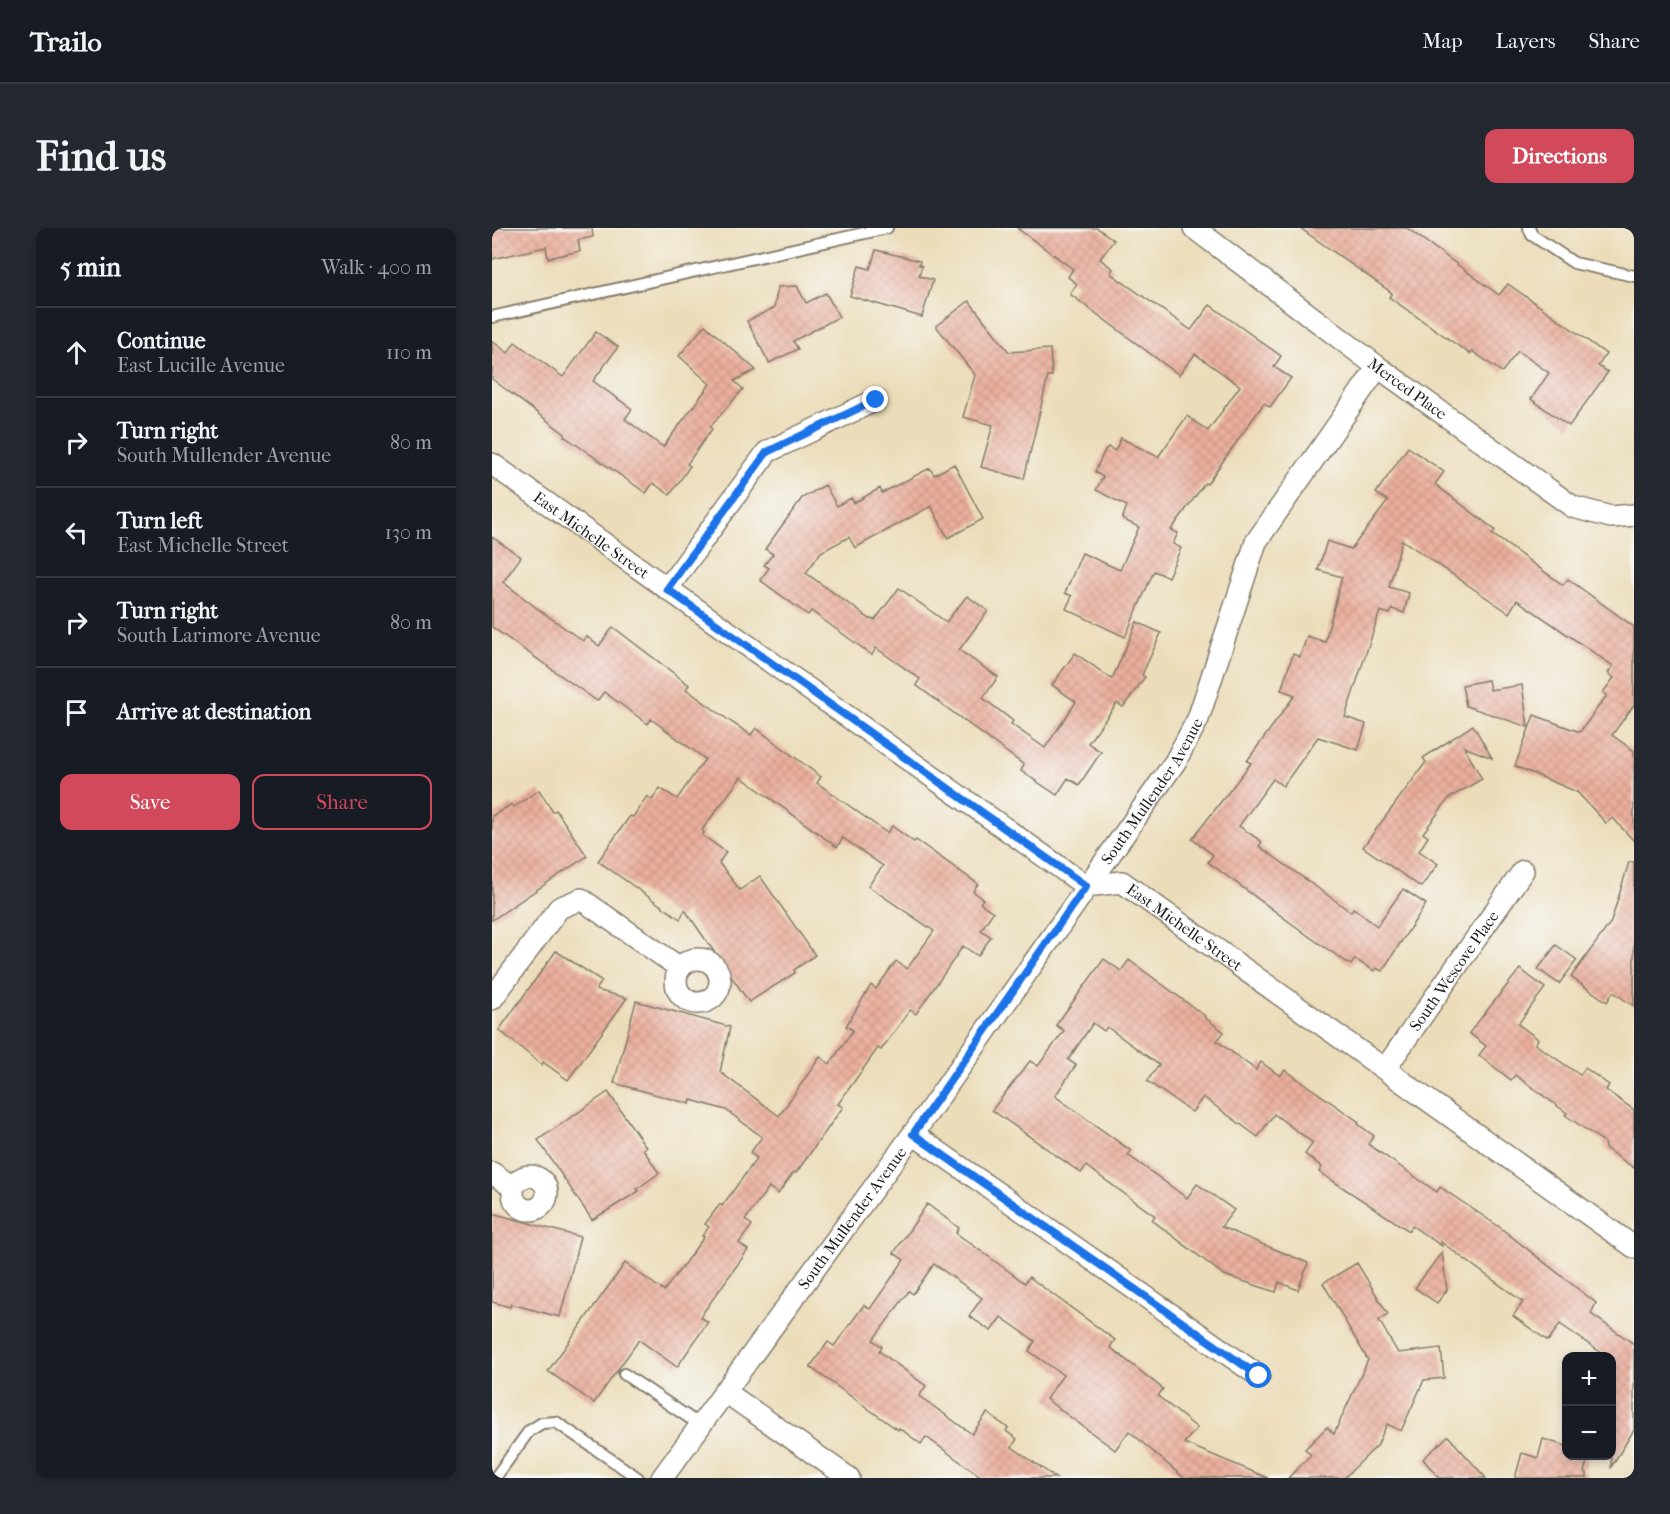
<!DOCTYPE html>
<meta charset="utf-8">
<style>
body{margin:0;font-family:"IM FELL French Canon",serif;background:#242831;color:#f1f3f6}
.controls{position:absolute;right:18px;bottom:18px;display:grid;overflow:hidden;border-radius:12px;box-shadow:0 3px 9px #0003}
.controls button{width:54px;height:54px;display:grid;place-items:center;padding:0;border:0;border-bottom:2px solid #363941;background:#171b24;color:#f1f3f6;font:30px sans-serif}
.stop{position:absolute;width:18px;height:18px;margin:-14px;border:4px solid #1a73e8;border-radius:50%;background:#fff}
.stop.end{background:#1a73e8;border-color:#fff;box-shadow:0 2px 6px #0008}
.list{margin:0;padding:0;list-style:none}
h2{display:flex;justify-content:space-between;align-items:center;height:78px;margin:0;padding:0 24px;font-size:26px}
h2 small{font-size:20px;font-weight:400;color:#9ea1a6}
.list li{display:grid;grid-template-columns:39px 1fr auto;gap:18px;align-items:center;box-sizing:border-box;height:90px;padding:0 24px;border-top:2px solid #363941}
.list b{display:block;font-size:22px;white-space:nowrap}
.list p{margin:0;font-size:20px;white-space:nowrap;color:#9ea1a6}
.list em{font-size:20px;font-style:normal;color:#9ea1a6}
.actions{display:flex;gap:12px;padding:18px 24px}
.actions a{flex:1;padding:14px 0;border:2px solid #d1495b;border-radius:12px;text-align:center;font-size:21px;color:#d1495b}
.actions .main{background:#d1495b;color:#fff}
.icon{flex:none;width:33px;height:33px;fill:none;stroke:currentColor;stroke-width:2;stroke-linecap:round;stroke-linejoin:round}
.map{position:relative;flex:none;width:1142px;height:1250px;overflow:hidden;border-radius:12px}
header{display:flex;align-items:center;gap:36px;box-sizing:border-box;height:84px;padding:0 30px;background:#171b24;border-bottom:2px solid #363941}
header strong{font-size:28px}
nav{display:flex;gap:33px;margin-inline-start:auto;font-size:21px}
.intro{display:flex;align-items:center;justify-content:space-between;box-sizing:border-box;height:144px;padding:0 36px}
h1{margin:0;font-size:42px}
.button{padding:15px 27px;border-radius:12px;background:#d1495b;color:#fff;font-size:21px;font-weight:700}
main{display:flex;gap:36px;padding:0 36px}
aside{flex:1;background:#171b24;border-radius:12px;box-shadow:0 3px 9px #0003}
.map>svg:first-child{display:block}
</style>
<header>
<strong>Trailo</strong>
<nav><a>Map</a><a>Layers</a><a>Share</a></nav>
</header>
<div class="intro"><h1>Find us</h1><a class="button">Directions</a></div>
<main>
<aside>
<h2>5 min<small>Walk · 400 m</small></h2>
<ul class="list">
<li><svg class="icon" aria-label="ahead" viewBox="0 0 24 24"><path d="M12 20V5M6 11l6-6 6 6"/></svg><div><b>Continue</b><p>East Lucille Avenue</p></div><em>110 m</em></li>
<li><svg class="icon" aria-label="right" viewBox="0 0 24 24"><path d="M7 20v-9h11M14 6l5 5-5 5"/></svg><div><b>Turn right</b><p>South Mullender Avenue</p></div><em>80 m</em></li>
<li><svg class="icon" aria-label="left" viewBox="0 0 24 24"><path d="M17 20v-9H6M10 6l-5 5 5 5"/></svg><div><b>Turn left</b><p>East Michelle Street</p></div><em>130 m</em></li>
<li><svg class="icon" aria-label="right" viewBox="0 0 24 24"><path d="M7 20v-9h11M14 6l5 5-5 5"/></svg><div><b>Turn right</b><p>South Larimore Avenue</p></div><em>80 m</em></li>
<li><svg class="icon" aria-label="arrive" viewBox="0 0 24 24"><path d="M6 21V4h12l-3 4 3 4H6"/></svg><div><b>Arrive at destination</b></div></li>
</ul>
<div class="actions"><a class="main">Save</a><a>Share</a></div>
</aside>
<div class="map">
<svg width="1142" height="1250" viewBox="0 0 1142 1250">
<defs>
<pattern id="building-cross-hatch" width="8" height="8" patternUnits="userSpaceOnUse" patternTransform="scale(1.5)"><rect width="8" height="8" fill="#ebaf9d"/><path d="M0 0l8 8M0 8l8-8" fill="none" stroke="#c99687"/></pattern>
</defs>
<rect width="100%" height="100%" fill="#f6f6f2"/>
<filter id="ink" filterUnits="userSpaceOnUse"><feTurbulence type="fractalNoise" baseFrequency=".0167" numOctaves="2"/><feDisplacementMap in="SourceGraphic" scale="12" xChannelSelector="R" yChannelSelector="G"/><feConvolveMatrix kernelMatrix="1 2 1 2 8 2 1 2 1" color-interpolation-filters="sRGB"/></filter>
<filter id="wash" filterUnits="userSpaceOnUse"><feTurbulence type="fractalNoise" baseFrequency=".008" numOctaves="4" result="noise"/><feDisplacementMap in="SourceGraphic" scale="24" xChannelSelector="R" yChannelSelector="G"/><feGaussianBlur stdDeviation="1.35" result="paint"/><feColorMatrix in="noise" values="0 0 0 0 0 0 0 0 0 0 0 0 0 0 0 0 0 1.4 0 .05"/><feComposite in="paint" operator="in"/></filter>
<g filter="url(#wash)">
<rect width="100%" height="100%" fill="#ecddba"/>
<g id="blocks">
<g fill="url(#building-cross-hatch)">
<path d="M0,0h100l1,9 -15,3 2,11 -32,7 -2,-11 -54,12z"/>
<path d="M525,0h80l17,12 -14,19 13,10 -3,4 81,57 19,-25 71,51 -7,11 17,11 -21,29 -6,-4 -57,81 -2,-1 -34,47 7,3 -5,11 8,4 -13,29 -14,-6 -29,66 -59,-28 6,-13 -7,-3 17,-40 38,17 19,-43 -17,-8 5,-13 -31,-16 7,-13 -8,-5 10,-22 3,-3 7,4 6,-13 37,19 29,-41 21,15 32,-45 -45,-32 -16,21 -109,-81 7,-10 -9,-7 5,-8z"/>
<path d="M808,0h107l92,67 9,-11 47,33 51,37 -8,12 10,6 -39,54 -38,-27 18,-26 -31,-22 -16,21 -30,-21 -2,3 -81,-57 3,-4z"/>
<path d="M384,22l44,11 -1,4 3,1 -3,10 14,4 -11,37 -72,-21 9,-30 11,3z"/>
<path d="M305,58l9,17 20,-10 13,24 -46,24 5,8 -29,14 -22,-42 27,-13 4,-21z"/>
<path d="M477,73l40,51 41,-3 2,27h-4l-24,103 -43,-12 12,-42 -30,-8 12,-42 -39,-49z"/>
<path d="M213,97l51,45 -22,11 9,8 -33,38 2,2 -25,35 3,2 -20,29 -17,-12 -7,10 -82,-57 1,-2 -73,-55v-38l16,12 7,-11 48,35 33,-45 22,15 -25,34 39,28 -7,10 38,28 47,-63 -31,-28z"/>
<path d="M916,219l36,25 -9,12 60,46 -3,4 71,51 5,-6 66,48v78l-22,30 22,16v90l-21,-23 -7,5 -29,-31 -62,-26 19,-51 46,17 27,-37 -4,-3 11,-14 -6,-5 5,-7 -96,-66 -8,13 -107,-73 -13,47 20,6 -5,20 -12,-4 -2,5 -10,-3 -35,106 21,7 -8,26 -40,-13 -35,49 -10,-7 -34,47 23,16 -3,4 92,66 2,-4 24,18 26,-37 23,15 -44,67 -6,-3 -2,3 -19,-12 -4,6 -37,-25 -106,-78 5,-7 -21,-16 59,-76 -4,-2 48,-66 -14,-5 12,-36 7,3 7,-21 18,6 17,-65 -24,-7 9,-29 24,8 37,-48 -12,-8z"/>
<path d="M462,236l29,55 -35,19 -17,-32 -76,42 -6,-11 -28,15 -15,21 64,46 5,1 24,-32 47,34 21,-26 21,15 -29,39 39,27 -15,21 30,23 -2,3 34,24 31,-46 -24,-17 23,-32 37,26 25,-57 24,11 -19,42 3,2 -22,30 -6,-4 -29,40 13,9 -22,33 -11,-7 -11,17 -36,-24 3,-6 -108,-80 4,-6 -44,-31 -4,7 -61,-44 -3,4 -48,-35 9,-12 -5,-3 9,-11 -8,-5 37,-51 23,-13 12,21 14,-8 3,5 26,-15 2,5 48,-25 4,7z"/>
<path d="M0,309l29,20 -18,25 35,27 45,32 3,-5 13,10 14,-19 76,58 -3,4 45,33 20,13 5,-7 65,49 -4,6 6,4 64,46 5,-7 22,16 2,-2 62,44 -5,7 10,8 -3,4 13,9 -12,18 10,7 -13,19 -15,-10 -47,68 -6,-4 -29,40 -3,-2 -40,56 5,3 -47,66 -2,-1 -16,22 -9,-7 -24,33 7,5 -13,18 9,7 -48,67 8,5 -31,45 -38,-27 -45,63 -46,-32 77,-108 39,28 40,-54 -2,-1 7,-9 -4,-3 15,-20 2,2 35,-48 -7,-5 12,-16 -36,-27 -35,-10 -1,4 -76,-21 22,-82 94,26 -10,45 59,44 41,-59 10,7 23,-34 -7,-4 25,-41 5,4 20,-28 11,8 27,-38 -66,-45 15,-20 -40,-28 -6,9 -96,-70 -39,53 2,2 -2,3 24,17 -7,11 21,27 20,-14 55,79 -21,15 1,3 -46,29 -64,-92 -5,9 -82,-58 32,-45 3,1 14,-21 5,4 8,-12 17,11 28,-40 -54,-40 -3,5 -44,-32 -7,9 -105,-74z"/>
<path d="M996,452l2,10 32,-5 6,42 -62,-21 -4,-21z"/>
<path d="M981,497l19,33 -28,-11 18,32 -33,19 -26,35 5,4 -9,14 19,13 -17,23 -58,-40 63,-85 -3,-4z"/>
<path d="M47,562l14,22 3,-2 31,46 -95,64v-104l20,-12 2,3z"/>
<path d="M1137,634h5v144l-21,-14 -6,10 -36,-25 40,-55z"/>
<path d="M1064,717l21,15 -18,24 -21,-15z"/>
<path d="M64,723l46,30 -6,9 31,8 -59,82 -25,-18 -1,3 -43,-35z"/>
<path d="M612,731l17,12 8,-11 76,56 -1,1 20,15 -7,9 39,29 5,-8 19,14 5,-6 74,52 -1,2 16,12 -6,8 69,48 3,-5 58,39 98,77 -5,11 43,30v86l-23,37v-111h-5l-46,-32 -12,17 -35,-25 10,-14 -82,-60 1,4 -30,-20 -3,5 -90,-59 3,-5 -17,-13 8,-11 -39,-29 -16,23 -55,-40 -11,15 -45,-31 12,-16 -52,-38 -3,4 -11,-8 -25,37 8,5 -21,31 76,55 -3,4 59,43 10,-14 37,26 -13,17 87,36 -10,27 -19,-8 -3,10 -52,-17 -72,-55 3,-4 -69,-50 -5,7 -89,-63 38,-49 8,5 26,-35 -8,-6z"/>
<path d="M1028,741l25,19 -27,36 20,15 -3,5 45,31 5,-7 24,17 -3,5 28,20v58l-29,-20 -1,-6 -39,-27 2,-2 -52,-38 -4,5 -32,-25 7,-9 -17,-13z"/>
<path d="M116,864l38,55 -3,2 16,24 -22,16 2,2 -47,29 -54,-80z"/>
<path d="M435,976l32,24 -3,5 51,37 18,13 4,-6 86,63 -5,7 53,42 -5,7 39,32 -13,15 84,35h-84l-55,-47 -14,19 -69,-51 17,-24 -34,-24 6,-10 -34,-24 -10,14 -22,-15 13,-18 -48,-34 -21,30 -4,-3 -36,49 9,7 -3,4 47,35 -7,10 53,38 15,-21 21,15 -2,3 11,8 -5,8 44,31h-73l-57,-41 -5,7 -22,-16 -1,2 -88,-63 18,-25 6,4 30,-41 6,4 34,-49 -10,-7z"/>
<path d="M0,985l88,24 -20,80 -49,-13 -1,3 -18,-5z"/>
<path d="M950,1024l5,38 -10,13 -22,-15z"/>
<path d="M865,1035l31,51 -9,6 19,33 43,-5 3,30 -20,2 -23,51 -14,-7 -10,22 -33,32h-56l23,-23 -6,-6 22,-22 7,7 34,-74 -45,-77z"/>
<path d="M956,1208l38,42h-47l-16,-19z"/>
<path d="M1051,1211l23,7v9h23l-5,17 3,1v5h-72l7,-25 16,5z"/>
</g>
</g>
</g>
<g filter="url(#ink)">
<use href="#blocks" fill-opacity="0" stroke="#847c6b" stroke-width="1.5"/>
<g fill="none" stroke-linecap="round" stroke-linejoin="round">
<g stroke="#847c6b" stroke-width="14">
<g id="service">
<path d="M1037,0l3,7 42,28 60,13"/>
<path d="M0,89l395,-89"/>
<path d="M132,1146l76,51"/>
<path d="M3,1250l34,-47 13,-8 14,-1 82,56"/>
</g>
</g>
<g stroke="#847c6b" stroke-width="24">
<g id="minor">
<path id="s1" d="M702,0l184,139 195,140 38,10 23,-2"/>
<path id="s2" d="M0,236l594,422 36,-4 512,365"/>
<path d="M175,361l100,-137 109,-52"/>
<circle cx="206" cy="753" r="22"/>
<path d="M0,771l67,-91 22,-9 99,69"/>
<path id="s3" d="M893,841l138,-198"/>
<path d="M421,906l346,242"/>
<path d="M0,945l21,14"/>
<circle cx="38" cy="965" r="17"/>
<path d="M232,1163l125,87"/>
<path id="s4" d="M170,1250l251,-344 262,-372 23,-43 58,-177 122,-175"/>
</g>
</g>
<use href="#service" stroke="#fff" stroke-width="10"/>
<use href="#minor" stroke="#fff" stroke-width="21"/>
</g>
</g>
<g fill="none" stroke-linecap="round" stroke-linejoin="round" filter="url(#ink)">
<path stroke="#1a73e8" stroke-width="8" d="M384,172l-109,52 -100,137 419,297 -173,248 346,242"/>
</g>
<g text-anchor="middle" stroke-width="6" stroke-linejoin="round" paint-order="stroke">
<g font-size="16" fill="#1c1c1c" stroke="#f6f6f2">
<text dy="6" stroke="none"><textPath href="#s1" startOffset="267">Merced Place</textPath></text>
<text dy="6" stroke="none"><textPath href="#s2" startOffset="122">East Michelle Street</textPath></text>
<text dy="6" stroke="none"><textPath href="#s4" startOffset="844">South Mullender Avenue</textPath></text>
<text dy="6" stroke="none"><textPath href="#s2" startOffset="842">East Michelle Street</textPath></text>
<text dy="6" stroke="none"><textPath href="#s3" startOffset="120">South Wescove Place</textPath></text>
<text dy="6" stroke="none"><textPath href="#s4" startOffset="322">South Mullender Avenue</textPath></text>
</g>
</g>
</svg>
<div class="controls">
<button>+</button>
<button>−</button>
</div>
<div class="stop" style="left:767px;top:1148px"></div>
<div class="stop end" style="left:384px;top:172px"></div>
</div>
</main>
